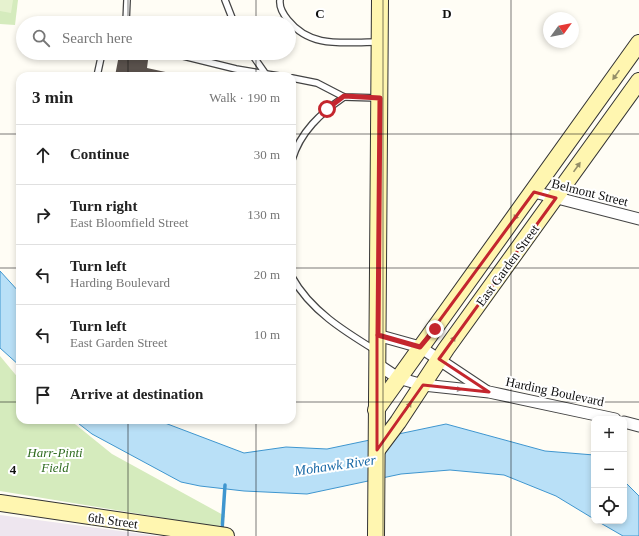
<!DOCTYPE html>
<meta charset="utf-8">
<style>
body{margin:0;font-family:"Times New Roman",serif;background:#f6f6f6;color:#222}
.controls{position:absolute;right:12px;bottom:12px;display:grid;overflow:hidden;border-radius:8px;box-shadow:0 2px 6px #0003}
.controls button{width:36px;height:36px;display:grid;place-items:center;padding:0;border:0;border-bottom:1px solid #e0e0e0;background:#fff;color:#222;font:20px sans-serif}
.compass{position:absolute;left:543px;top:12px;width:36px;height:36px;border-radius:50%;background:#fff;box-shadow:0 2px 6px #0003;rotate:57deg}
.stop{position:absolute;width:12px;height:12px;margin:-9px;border:3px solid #c4262e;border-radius:50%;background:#fff}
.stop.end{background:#c4262e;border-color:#fff;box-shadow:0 1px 4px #0008}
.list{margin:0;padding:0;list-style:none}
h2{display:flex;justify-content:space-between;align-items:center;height:52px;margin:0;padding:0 16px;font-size:17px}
h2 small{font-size:13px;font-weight:400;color:#767676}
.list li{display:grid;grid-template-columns:26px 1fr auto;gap:12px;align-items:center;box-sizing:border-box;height:60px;padding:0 16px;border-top:1px solid #e0e0e0}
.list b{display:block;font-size:15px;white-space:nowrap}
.list p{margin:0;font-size:13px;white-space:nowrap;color:#767676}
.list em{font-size:13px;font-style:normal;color:#767676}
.icon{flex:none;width:22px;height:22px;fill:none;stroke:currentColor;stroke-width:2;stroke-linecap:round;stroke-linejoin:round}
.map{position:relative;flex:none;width:639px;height:536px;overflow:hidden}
.search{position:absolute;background:#fff;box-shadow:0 2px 6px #0003;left:16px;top:16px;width:280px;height:44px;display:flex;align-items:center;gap:10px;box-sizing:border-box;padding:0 14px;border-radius:22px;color:#767676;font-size:15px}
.panel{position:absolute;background:#fff;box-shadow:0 2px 6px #0003;left:16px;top:72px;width:280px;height:352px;border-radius:12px}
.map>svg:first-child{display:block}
</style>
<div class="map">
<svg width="639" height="536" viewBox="0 0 639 536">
<rect width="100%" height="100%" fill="#fffdf5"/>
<path fill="#eee6ef" d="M0,515l158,21h-158z"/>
<g fill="#d5ebbd">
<path d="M0,0h18l-3,25 -15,-1z"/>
<path d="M0,356l20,24v40h50l42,34 113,62 -6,11 -219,-36z"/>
</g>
<path fill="#e6f2cf" d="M0,0h13l-2,13 -11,-2z"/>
<g fill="#b9e0f7" stroke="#3f96cf">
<path d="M0,271l20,22v73l-20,-18z"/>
<path d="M74,420h83l87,33 42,-6 41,2 119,-25 99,27 49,4v64l-38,-23 -52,-21 -54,-5 -49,4 -94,20 -63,-3 -44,-5 -19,-4 -89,-48z"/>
<path d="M624,481l15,15v40h-16l-26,-15h27z"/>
</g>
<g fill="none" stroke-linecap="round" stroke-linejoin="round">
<path stroke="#3f96cf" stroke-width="3.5" d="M222,531l3,-46"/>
</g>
<path fill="#5a524d" d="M119,55l29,5 -1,8 37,8h-69z"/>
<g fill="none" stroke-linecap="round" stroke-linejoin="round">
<g stroke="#444" stroke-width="8">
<g id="lane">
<path d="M225,0l9,23"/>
<path d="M280,0c-1,8 3,14 8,20 23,29 56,22 90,22"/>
<path d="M126,23l1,-23"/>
<path d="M171,53l65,16 43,7"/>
<path d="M251,53l14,20"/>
<path d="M97,76l5,-23"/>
<path d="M292,78l25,5 27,14 34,1"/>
<path d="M292,160c8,-28 29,-47 52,-63"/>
<path d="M292,277c18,33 52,54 83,73"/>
</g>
</g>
<g stroke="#444" stroke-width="13">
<g id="street">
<path d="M534,192l105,27"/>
<path d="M377,335l43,12 66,44"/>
<path d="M377,364l21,14 25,7 66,7 126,27"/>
<path d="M624,422l15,4"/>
</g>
</g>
<g stroke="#333" stroke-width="18">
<g id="secondary">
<path d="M376,410l263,-367"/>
<path d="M377,450l21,-28 48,-73 193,-268"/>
<path d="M0,503l226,33"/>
<path d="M376,536l4,-536"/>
</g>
</g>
<use href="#lane" stroke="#fff" stroke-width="5.5"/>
<use href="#street" stroke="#fff" stroke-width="11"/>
<use href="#secondary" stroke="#fff6b0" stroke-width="16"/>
</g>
<defs><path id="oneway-solid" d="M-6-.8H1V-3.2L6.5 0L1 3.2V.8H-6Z"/></defs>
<g fill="#948f68">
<use href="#oneway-solid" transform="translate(616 75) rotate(125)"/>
<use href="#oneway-solid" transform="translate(577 167) rotate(-55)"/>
<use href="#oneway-solid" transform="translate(517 215) rotate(126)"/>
<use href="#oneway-solid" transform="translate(452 341) rotate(-54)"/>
<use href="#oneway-solid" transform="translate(408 407) rotate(-56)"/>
</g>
<use fill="#a0a0a0" href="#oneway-solid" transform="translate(456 389) rotate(6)"/>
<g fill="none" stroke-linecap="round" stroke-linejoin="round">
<path stroke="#c4262e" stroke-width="5" d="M327,109l17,-13 36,2 -2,237 42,12 15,-18"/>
</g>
<path fill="none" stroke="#c4262e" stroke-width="3" stroke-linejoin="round" d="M534,192l22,6 -117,161 50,33 -66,-7 -46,65v-115l43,12z"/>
<path fill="none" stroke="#111" stroke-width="1" stroke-opacity="0.55" d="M128,0v23M256,0v23M383,0v536M511,0v536M128,53v23M256,53v23M0,134h20M292,134h347M0,268h20M292,268h347M0,402h20M292,402h347M128,420v116M256,420v116"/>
<g text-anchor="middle" stroke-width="4" stroke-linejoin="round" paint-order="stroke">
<g font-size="13" fill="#111" stroke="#fff">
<text transform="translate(590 192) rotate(14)" y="5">Belmont Street</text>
<text transform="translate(507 265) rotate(-54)" y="5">East Garden Street</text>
<text transform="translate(555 391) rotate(12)" y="5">Harding Boulevard</text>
<text transform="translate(113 520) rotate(8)" y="5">6th Street</text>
</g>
<g font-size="13" font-style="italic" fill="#2f6b1f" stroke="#fff">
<text x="55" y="457">Harr-Pinti<tspan x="55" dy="15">Field</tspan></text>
</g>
<g font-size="14" font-style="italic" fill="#1768a6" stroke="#fff">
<text transform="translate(335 465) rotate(-8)" y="5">Mohawk River</text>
</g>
</g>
<g font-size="13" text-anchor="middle" font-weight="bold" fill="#111" stroke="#fff" stroke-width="4" stroke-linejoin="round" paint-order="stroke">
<text x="320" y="18">C</text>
<text x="447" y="18">D</text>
<text x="13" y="474">4</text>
</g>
</svg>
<div class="controls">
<button>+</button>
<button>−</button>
<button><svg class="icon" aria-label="locate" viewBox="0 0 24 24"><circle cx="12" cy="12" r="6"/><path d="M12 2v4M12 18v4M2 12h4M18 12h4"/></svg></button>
</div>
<svg class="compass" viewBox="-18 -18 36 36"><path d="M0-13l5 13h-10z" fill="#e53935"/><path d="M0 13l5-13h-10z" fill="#767676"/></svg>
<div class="stop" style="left:327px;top:109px"></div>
<div class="stop end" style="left:435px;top:329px"></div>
<div class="search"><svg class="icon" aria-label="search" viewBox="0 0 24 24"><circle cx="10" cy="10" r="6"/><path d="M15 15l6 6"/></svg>Search here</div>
<section class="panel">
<h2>3 min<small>Walk · 190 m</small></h2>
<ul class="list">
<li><svg class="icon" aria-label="ahead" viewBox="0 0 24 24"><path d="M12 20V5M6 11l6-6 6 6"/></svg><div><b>Continue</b></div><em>30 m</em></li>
<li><svg class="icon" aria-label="right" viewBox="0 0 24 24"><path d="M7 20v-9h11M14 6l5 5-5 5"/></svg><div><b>Turn right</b><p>East Bloomfield Street</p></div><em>130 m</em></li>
<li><svg class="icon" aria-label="left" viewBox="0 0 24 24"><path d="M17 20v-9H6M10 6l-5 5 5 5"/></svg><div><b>Turn left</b><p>Harding Boulevard</p></div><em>20 m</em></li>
<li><svg class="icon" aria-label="left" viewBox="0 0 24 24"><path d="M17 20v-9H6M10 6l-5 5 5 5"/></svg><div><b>Turn left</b><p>East Garden Street</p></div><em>10 m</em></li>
<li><svg class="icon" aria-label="arrive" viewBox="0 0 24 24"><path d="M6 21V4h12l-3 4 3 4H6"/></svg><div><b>Arrive at destination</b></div></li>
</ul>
</section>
</div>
